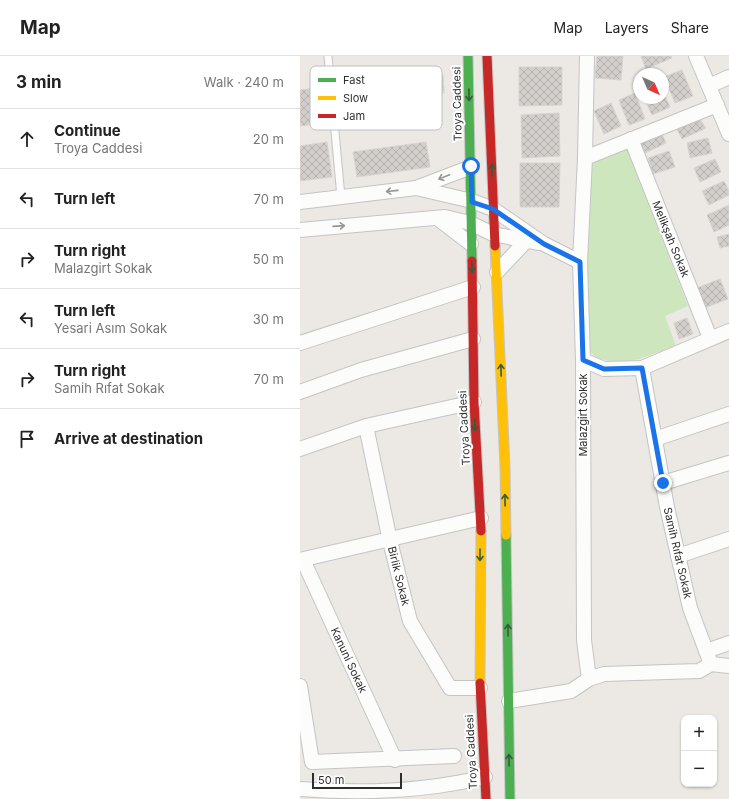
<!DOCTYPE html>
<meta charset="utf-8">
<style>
body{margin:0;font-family:Inter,sans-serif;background:#f2f2f2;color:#222}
.controls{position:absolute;right:12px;bottom:12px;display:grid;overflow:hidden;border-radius:8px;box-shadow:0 1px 3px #0004}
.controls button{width:36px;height:36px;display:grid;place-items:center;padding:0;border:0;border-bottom:1px solid #e0e0e0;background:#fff;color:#222;font:20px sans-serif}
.compass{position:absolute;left:333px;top:12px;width:36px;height:36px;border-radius:50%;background:#fff;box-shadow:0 1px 3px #0004;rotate:136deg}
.scale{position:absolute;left:12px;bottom:10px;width:90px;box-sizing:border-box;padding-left:4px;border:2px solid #2e2e2e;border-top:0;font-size:11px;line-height:14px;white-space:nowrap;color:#2e2e2e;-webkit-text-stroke:3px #fff;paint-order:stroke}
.stop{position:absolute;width:12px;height:12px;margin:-9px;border:3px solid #1a73e8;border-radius:50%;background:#fff}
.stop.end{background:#1a73e8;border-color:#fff;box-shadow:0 1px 4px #0008}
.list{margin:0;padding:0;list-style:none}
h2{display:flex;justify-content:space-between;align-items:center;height:52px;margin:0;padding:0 16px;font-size:17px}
h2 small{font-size:13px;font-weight:400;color:#767676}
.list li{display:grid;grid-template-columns:26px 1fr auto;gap:12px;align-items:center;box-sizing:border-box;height:60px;padding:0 16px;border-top:1px solid #e0e0e0}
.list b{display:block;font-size:15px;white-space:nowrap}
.list p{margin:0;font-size:13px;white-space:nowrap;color:#767676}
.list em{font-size:13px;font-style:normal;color:#767676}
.icon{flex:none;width:22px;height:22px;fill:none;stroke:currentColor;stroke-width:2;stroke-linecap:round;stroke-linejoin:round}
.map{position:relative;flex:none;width:429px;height:743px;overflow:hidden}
header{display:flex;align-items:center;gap:24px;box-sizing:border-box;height:56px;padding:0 20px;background:#fff;border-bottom:1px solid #e0e0e0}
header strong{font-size:19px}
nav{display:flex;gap:22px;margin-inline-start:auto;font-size:14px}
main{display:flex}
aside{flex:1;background:#fff}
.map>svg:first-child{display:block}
</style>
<header>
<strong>Map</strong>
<nav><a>Map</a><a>Layers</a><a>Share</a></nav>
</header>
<main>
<aside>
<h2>3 min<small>Walk · 240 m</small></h2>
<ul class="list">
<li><svg class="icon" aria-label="ahead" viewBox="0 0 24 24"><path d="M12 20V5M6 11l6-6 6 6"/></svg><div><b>Continue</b><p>Troya Caddesi</p></div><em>20 m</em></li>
<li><svg class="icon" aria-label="left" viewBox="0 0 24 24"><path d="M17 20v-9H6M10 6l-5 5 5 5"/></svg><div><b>Turn left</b></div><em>70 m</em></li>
<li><svg class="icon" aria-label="right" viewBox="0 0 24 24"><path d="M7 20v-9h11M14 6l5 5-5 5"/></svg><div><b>Turn right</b><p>Malazgirt Sokak</p></div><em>50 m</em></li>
<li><svg class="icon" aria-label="left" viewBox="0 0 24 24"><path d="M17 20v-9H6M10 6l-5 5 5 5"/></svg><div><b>Turn left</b><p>Yesari Asım Sokak</p></div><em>30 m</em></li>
<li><svg class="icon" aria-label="right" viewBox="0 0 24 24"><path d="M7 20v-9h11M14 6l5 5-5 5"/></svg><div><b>Turn right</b><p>Samih Rıfat Sokak</p></div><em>70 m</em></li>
<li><svg class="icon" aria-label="arrive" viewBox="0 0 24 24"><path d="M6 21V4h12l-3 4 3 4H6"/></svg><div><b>Arrive at destination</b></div></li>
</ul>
</aside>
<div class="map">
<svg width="429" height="743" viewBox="0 0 429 743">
<defs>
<pattern id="building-cross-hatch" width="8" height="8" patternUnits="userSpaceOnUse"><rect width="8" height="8" fill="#d1cecb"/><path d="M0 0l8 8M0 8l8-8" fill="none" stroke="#b4b1af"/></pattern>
</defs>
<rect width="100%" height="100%" fill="#ece8e4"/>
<path fill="#cee6be" d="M326,90l62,160 -23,10 11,30 -37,13 -19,4 -24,-5 -10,-12v-81l4,-103z"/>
<g fill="url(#building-cross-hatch)" stroke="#d7d4d0">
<path d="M297,0h26l-2,24 -26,-2z"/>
<path d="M341,0h30l1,2 -26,11z"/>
<path d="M219,11h43v38l-43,1z"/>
<path d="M382,14l11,26 -18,7 -11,-26z"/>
<path d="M143,19l1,18 -16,1v-18z"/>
<path d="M16,32l6,35 -22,3v-36z"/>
<path d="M363,35l7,16 -18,8 -8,-17h19z"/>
<path d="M335,37l10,26 -16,6 -10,-25z"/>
<path d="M311,47l10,23 -17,8 -10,-23z"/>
<path d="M259,57l1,43 -38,2 -1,-43z"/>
<path d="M398,61l8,11 -24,11 -6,-12z"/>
<path d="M361,76l5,11 -21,10 -6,-11z"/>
<path d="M408,82l4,15 -22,5 -3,-15z"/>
<path d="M27,86l5,35 -32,4v-35z"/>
<path d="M126,86l4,25 -73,10 -4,-25z"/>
<path d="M369,95l6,16 -22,7 -5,-16z"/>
<path d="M415,103l6,13 -21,10 -6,-14z"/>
<path d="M220,107h40l-1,44h-39z"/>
<path d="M424,125l5,10v4l-20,10 -7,-14z"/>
<path d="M429,149v20l-15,7 -7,-17z"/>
<path d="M429,178v12l-9,2 -3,-11z"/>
<path d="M420,223l8,20 -24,9 -7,-20z"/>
<path d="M387,262l6,16 -14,5 -5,-16z"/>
</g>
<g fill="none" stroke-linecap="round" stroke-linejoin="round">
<g stroke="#c5c4c5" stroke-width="9">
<path id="lane" d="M28,0l13,141"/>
</g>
<g stroke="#c5c4c5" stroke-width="16">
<g id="street">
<path d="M287,0l-2,102 -5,104 3,98 1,280 5,39"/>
<path d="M396,0l33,78"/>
<path d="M409,30l20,-9"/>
<path d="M331,83l79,199"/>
<path d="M285,102l132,-53"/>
<path d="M116,132l55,-21"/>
<path d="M0,146l116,-14 56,13 21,8 51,35 36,18"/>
<path d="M137,162l34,26"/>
<path d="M0,174l145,-13 25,6 23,11 45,9"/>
<path d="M197,216l30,-32"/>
<path d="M0,287l173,-56"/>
<path d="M283,304l21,9 38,-1 87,-37"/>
<path d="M342,312l25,139 23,101 21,56"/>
<path d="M0,336l61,-22 112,-31"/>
<path d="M66,370l24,115 20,80 40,67h30"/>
<path d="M355,383l74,-25"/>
<path d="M0,393l66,-23 108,-24"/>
<path d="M363,427l66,-20"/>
<path d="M378,500l51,-17"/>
<path d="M0,504l181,-42"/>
<path d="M3,504l92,200"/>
<path d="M406,595l23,-8"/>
<path d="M0,630l12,76 142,-6"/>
<path d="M209,645l62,-10 18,-12 15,-5 95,-3 12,-7 18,2"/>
<path d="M0,733c63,5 123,3 185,-12"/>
</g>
</g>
<g stroke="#c5c4c5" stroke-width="11">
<g id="fast">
<path d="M168,0l4,205"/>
<path d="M206,479l4,264"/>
</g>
</g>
<g stroke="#c5c4c5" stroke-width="11">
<g id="slow">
<path d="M195,190l10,221 1,68"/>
<path d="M180,627l1,-152"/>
</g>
</g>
<g stroke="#c5c4c5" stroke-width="11">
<g id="jam">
<path d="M187,0l8,190"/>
<path d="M172,205l2,141 7,129"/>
<path d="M180,627l6,116"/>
</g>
</g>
<use href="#lane" stroke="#fcfcfb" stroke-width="7"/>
<use href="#street" stroke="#fcfcfb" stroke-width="14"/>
<use href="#fast" stroke="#4caf50" stroke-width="9"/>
<use href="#slow" stroke="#ffc107" stroke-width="9"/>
<use href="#jam" stroke="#c62828" stroke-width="9"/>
</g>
<defs><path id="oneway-shaft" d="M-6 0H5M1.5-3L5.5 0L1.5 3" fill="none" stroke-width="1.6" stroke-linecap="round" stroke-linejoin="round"/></defs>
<g stroke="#385b3a">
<use href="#oneway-shaft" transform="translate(169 39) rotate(89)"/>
<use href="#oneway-shaft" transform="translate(192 114) rotate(-92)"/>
<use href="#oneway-shaft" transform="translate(172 211) rotate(88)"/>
<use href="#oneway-shaft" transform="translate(201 314) rotate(-92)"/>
<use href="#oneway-shaft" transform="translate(175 369) rotate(87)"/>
<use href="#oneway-shaft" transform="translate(205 444) rotate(-91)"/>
<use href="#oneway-shaft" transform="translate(180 499) rotate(90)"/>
<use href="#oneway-shaft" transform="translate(208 574) rotate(-91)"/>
<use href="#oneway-shaft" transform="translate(209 704) rotate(-91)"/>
</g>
<g stroke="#959594">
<use href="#oneway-shaft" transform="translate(144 121) rotate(158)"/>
<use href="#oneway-shaft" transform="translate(92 135) rotate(174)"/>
<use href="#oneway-shaft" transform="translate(39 170) rotate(-4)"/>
</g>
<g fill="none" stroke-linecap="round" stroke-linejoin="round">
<path stroke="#1a73e8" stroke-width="5" d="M171,110l1,36 21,7 51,35 36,18 3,98 21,9 38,-1 21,115"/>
</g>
<g text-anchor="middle" stroke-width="4" stroke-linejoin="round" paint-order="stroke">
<g font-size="11" fill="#2e2e2e" stroke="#fff">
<text transform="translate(157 48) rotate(-91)" y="4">Troya Caddesi</text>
<text transform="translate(371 183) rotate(68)" y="4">Melikşah Sokak</text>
<text transform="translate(283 359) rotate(-90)" y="4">Malazgirt Sokak</text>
<text transform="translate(164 372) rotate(-93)" y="4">Troya Caddesi</text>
<text transform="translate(378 497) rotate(77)" y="4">Samih Rıfat Sokak</text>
<text transform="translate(99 520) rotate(76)" y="4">Birlik Sokak</text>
<text transform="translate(49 604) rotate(65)" y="4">Kanuni Sokak</text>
<text transform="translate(171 696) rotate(-93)" y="4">Troya Caddesi</text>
</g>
</g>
<rect x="10" y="10" width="132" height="64" rx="6" fill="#fff" stroke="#c0c0c0" stroke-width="1"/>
<rect x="18" y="22" width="18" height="4" fill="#4caf50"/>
<rect x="18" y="40" width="18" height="4" fill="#ffc107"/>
<rect x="18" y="58" width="18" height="4" fill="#c62828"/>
<g font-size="11" fill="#2e2e2e">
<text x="43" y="28">Fast</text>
<text x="43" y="46">Slow</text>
<text x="43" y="64">Jam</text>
</g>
</svg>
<div class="controls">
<button>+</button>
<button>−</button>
</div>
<svg class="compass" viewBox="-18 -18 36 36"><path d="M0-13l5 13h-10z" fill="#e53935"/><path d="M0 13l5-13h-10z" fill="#767676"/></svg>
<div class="scale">50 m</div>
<div class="stop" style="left:171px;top:110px"></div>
<div class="stop end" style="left:363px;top:427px"></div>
</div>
</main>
